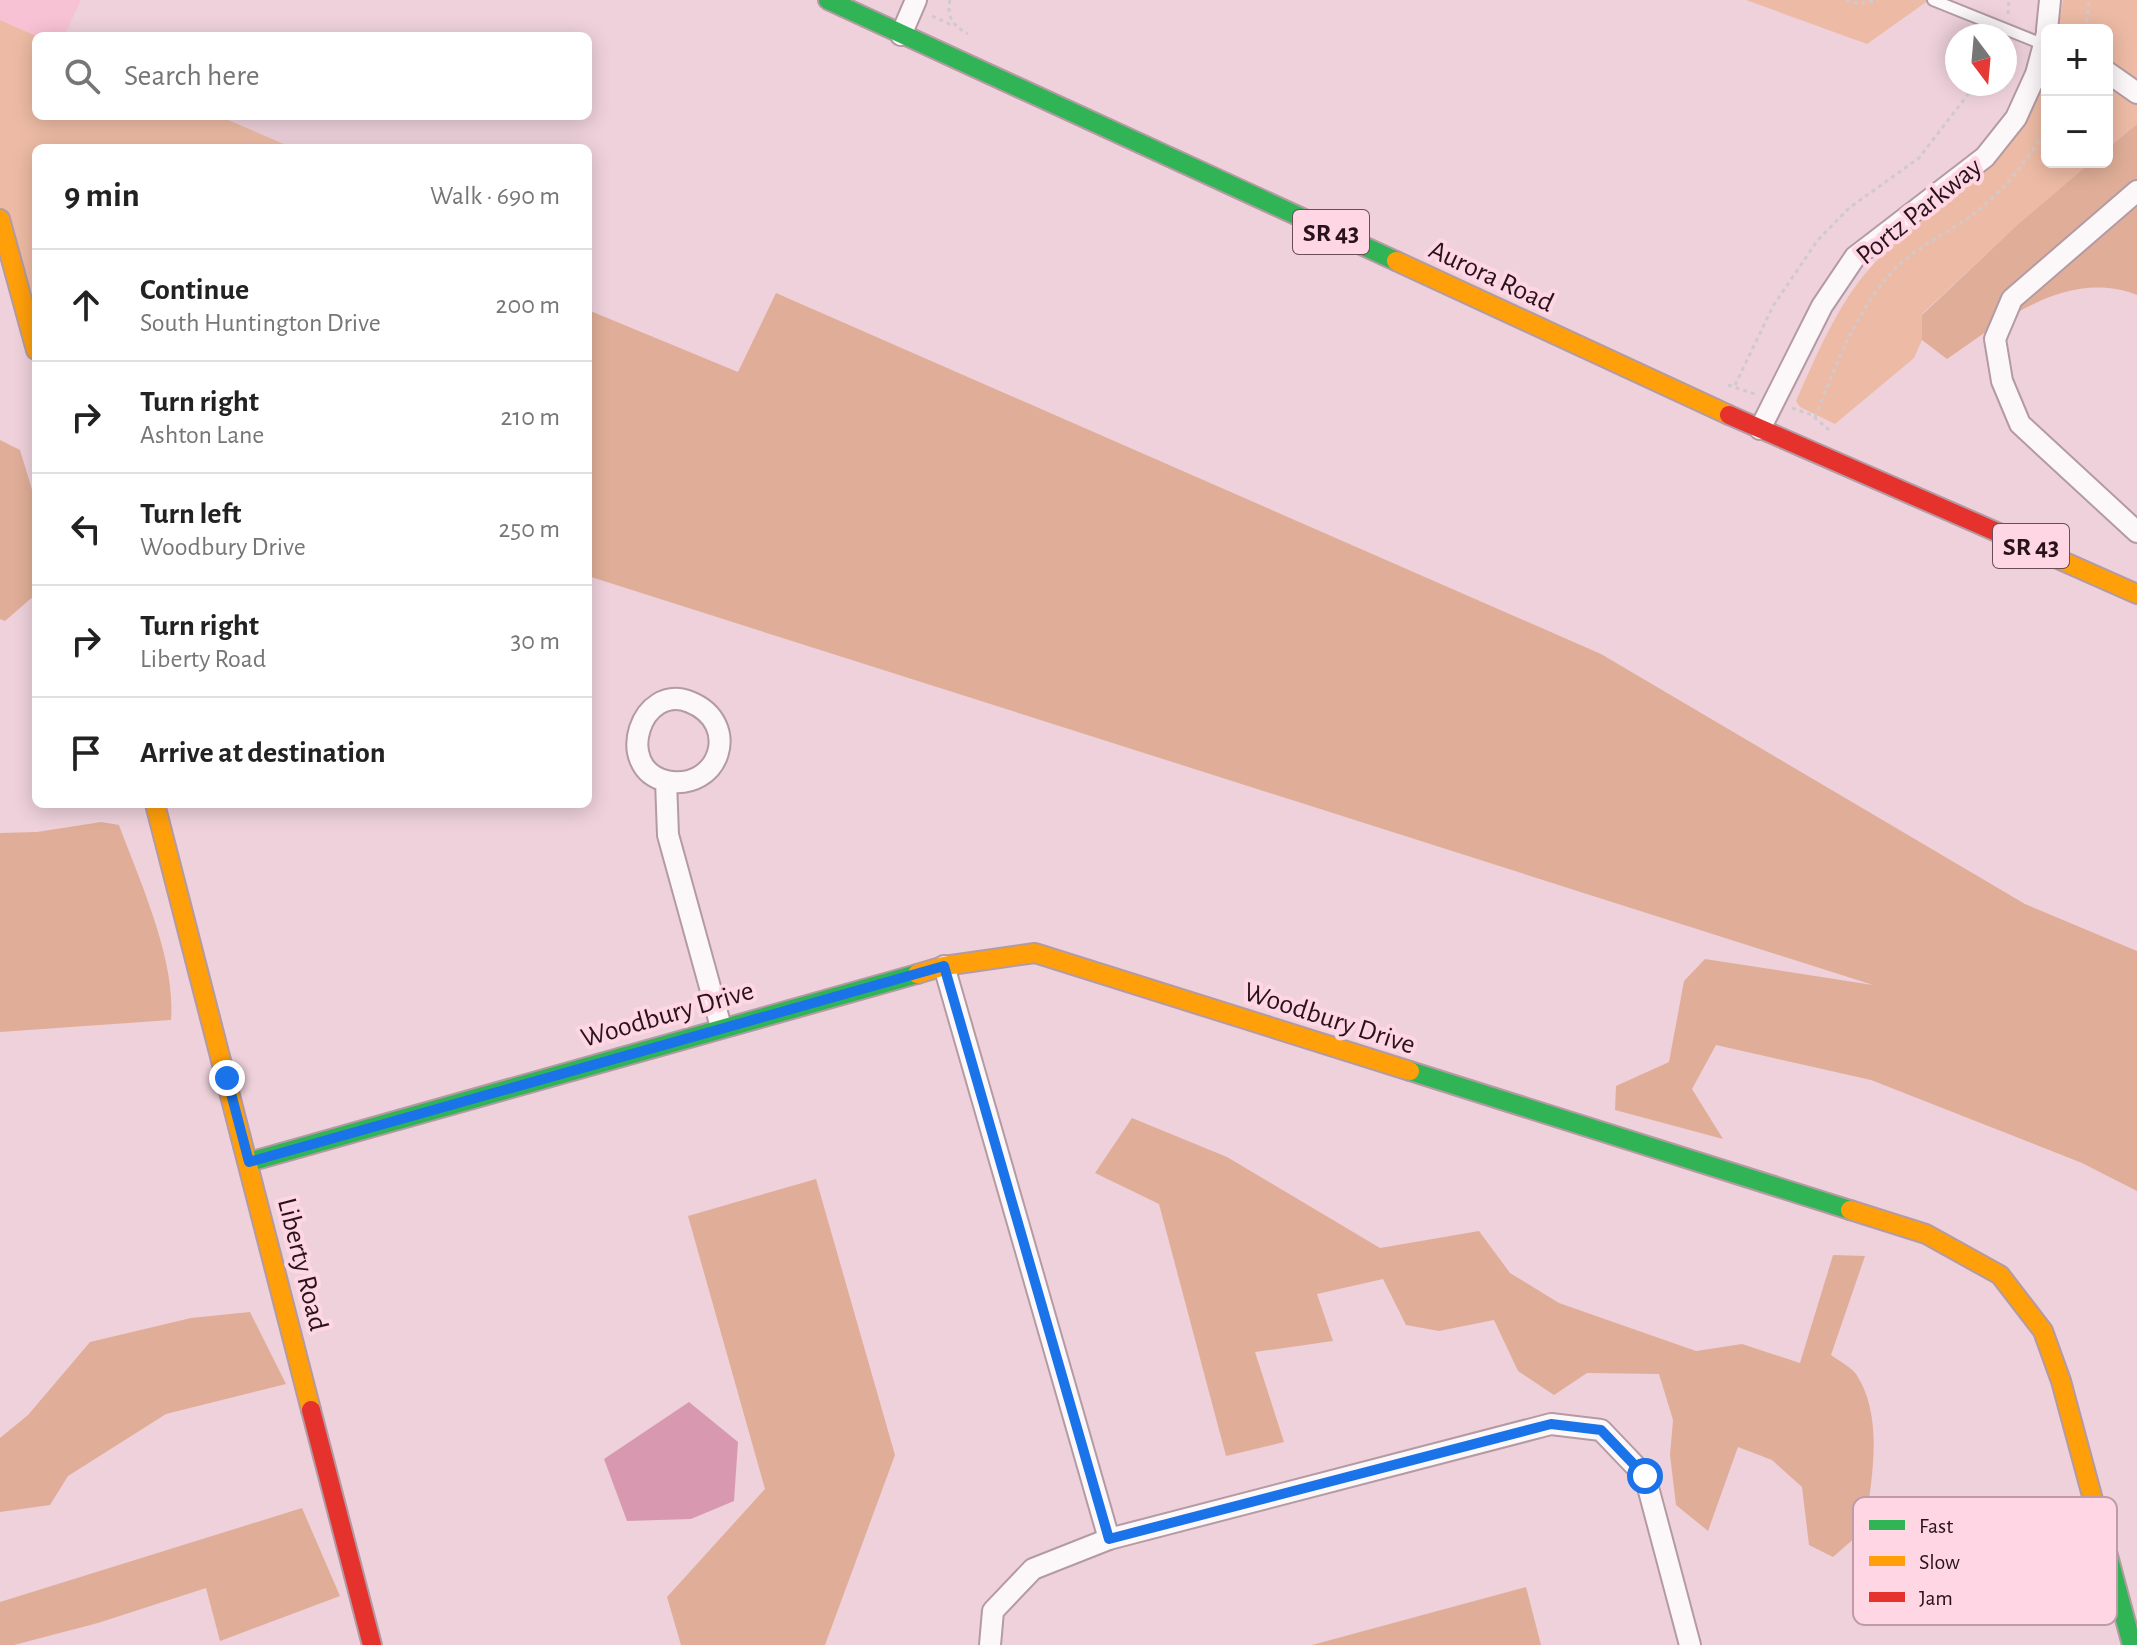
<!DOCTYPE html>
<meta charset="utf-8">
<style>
body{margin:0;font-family:"Alegreya Sans",sans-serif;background:#f2f2f2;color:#222}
.controls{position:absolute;right:24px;top:24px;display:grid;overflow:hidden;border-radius:12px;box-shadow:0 4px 20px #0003}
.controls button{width:72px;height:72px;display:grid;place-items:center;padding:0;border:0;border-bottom:2px solid #e0e0e0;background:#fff;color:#222;font:40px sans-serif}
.compass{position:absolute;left:1945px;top:24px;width:72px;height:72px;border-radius:50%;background:#fff;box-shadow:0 4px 20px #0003;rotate:164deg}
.stop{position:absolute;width:24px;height:24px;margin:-18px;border:6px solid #1a73e8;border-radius:50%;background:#fff}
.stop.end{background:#1a73e8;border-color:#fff;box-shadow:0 2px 8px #0008}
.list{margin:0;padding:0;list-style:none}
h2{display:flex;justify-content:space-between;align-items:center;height:104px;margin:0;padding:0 32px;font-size:34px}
h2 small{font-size:26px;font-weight:400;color:#767676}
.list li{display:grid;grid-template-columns:52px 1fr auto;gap:24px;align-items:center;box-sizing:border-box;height:112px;padding:0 32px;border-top:2px solid #e0e0e0}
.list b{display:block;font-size:30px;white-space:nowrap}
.list p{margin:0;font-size:26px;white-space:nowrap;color:#767676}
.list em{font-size:26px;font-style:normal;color:#767676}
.icon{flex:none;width:44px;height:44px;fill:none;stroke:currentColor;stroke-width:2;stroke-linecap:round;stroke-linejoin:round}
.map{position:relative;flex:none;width:2137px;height:1645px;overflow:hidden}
.search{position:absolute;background:#fff;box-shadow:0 4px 20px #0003;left:32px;top:32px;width:560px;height:88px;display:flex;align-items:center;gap:20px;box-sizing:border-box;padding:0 28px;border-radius:12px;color:#767676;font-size:30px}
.panel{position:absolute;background:#fff;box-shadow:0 4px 20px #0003;left:32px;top:144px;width:560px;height:664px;border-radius:12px}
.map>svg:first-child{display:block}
</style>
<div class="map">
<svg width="2137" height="1645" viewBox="0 0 2137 1645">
<rect width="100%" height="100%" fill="#eed1db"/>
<path fill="#f7c2d4" d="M0,0h81l-17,36h-28l-36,-16z"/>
<g fill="#edbba5">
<path d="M1746,0h183l-62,44z"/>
<path d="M2063,0h74v124l-30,25v-119h-49z"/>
<path d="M0,20l36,16v80h183l74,32h-257v153l-36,-82z"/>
<path d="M2047,74v88h44l-74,63 -95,89v26l-8,18 -79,66 -35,-17 -4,-6c24,-53 44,-104 86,-146 26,-28 58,-43 85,-68 34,-31 65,-70 80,-113z"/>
</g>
<g fill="#e0ae98">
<path d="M2137,124v171c-70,-27 -135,26 -190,64l-25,-19v-25l95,-90 74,-63h16v-13z"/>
<path d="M776,293l825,361 424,250 112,47v240l-55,-28 -211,-83 -155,-35 -24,44 31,50 -108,-29 1,-24 53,-24 15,-81 21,-22 168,26 -1285,-409v-266l150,62z"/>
<path d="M0,440l20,10 16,53v91l-31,27 -5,-2z"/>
<path d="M101,822l18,3c21,57 57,134 52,195l-171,12v-199l37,-1z"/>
<path d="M1132,1118l95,39 153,91 99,-17 31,42 49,30 137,48 46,-7 58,19 33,-108 32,1 -34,99c8,6 20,12 25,19 29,44 15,107 9,155l-32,28 -24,-12 -7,-58 -30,-27 -34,-13 -30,84 -32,-26 -6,-50 3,-35 -14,-46 -72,-1 -33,22 -36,-24 -24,-51 -55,11 -33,-6 -23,-46 -66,15 16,47 -78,11 29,90 -58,14 -67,-252 -64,-31z"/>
<path d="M816,1179l79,276 -70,190h-144l-14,-48 98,-108 -77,-273z"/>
<path d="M250,1312l36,72 -120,30 -98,62 -18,29 -50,7v-74l28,-23 62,-73 101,-24z"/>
<path d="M302,1508l38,88 -120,45 -14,-53 -108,35 -84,22h-14v-43z"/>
<path d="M1526,1587l15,58h-229z"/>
</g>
<path fill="#d899b0" d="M689,1402l49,40 -4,59 -43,18 -64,2 -23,-62z"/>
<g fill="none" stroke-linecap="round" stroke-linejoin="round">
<g stroke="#b39aa3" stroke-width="14">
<path id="lane" d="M1933,0l112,45"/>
</g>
<g stroke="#b39aa3" stroke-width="24">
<g id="street">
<path d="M2047,30l3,-30"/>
<path d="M901,35l15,-35"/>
<path d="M2107,72l30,21"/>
<path d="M2137,191l-125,108 -17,40 7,42 18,43 117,108"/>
<path d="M1760,429l62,-123 33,-49 130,-100 31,-39 20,-44 11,-41"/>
<path d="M666,781c54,11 76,-58 24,-79 -49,-20 -77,66 -24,79l2,54 53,192"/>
<path d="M944,966l165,573"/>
<path d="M990,1645l3,-34 40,-42 76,-30 442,-115 50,6 44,46 45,169"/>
</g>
</g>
<g stroke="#b39aa3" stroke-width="22">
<g id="fast">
<path d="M828,0l568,261"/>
<path d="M1410,1071l440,139"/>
<path d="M249,1162l668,-188"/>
<path d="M2095,1507l37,138"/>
</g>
</g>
<g stroke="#b39aa3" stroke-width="22">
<g id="slow">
<path d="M0,219l36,131"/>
<path d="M1396,261l333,154"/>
<path d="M2015,540l122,54"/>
<path d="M155,804l156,606"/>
<path d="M917,974l27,-8 91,-13 375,118"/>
<path d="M1850,1210l76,24 74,41 43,56 18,50 34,126"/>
</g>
</g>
<g stroke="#b39aa3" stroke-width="22">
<g id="jam">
<path d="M1729,415l286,125"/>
<path d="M311,1410l61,235"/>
</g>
</g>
<g stroke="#d2c9cd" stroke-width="3" stroke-dasharray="4 4" stroke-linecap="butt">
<path d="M950,0c-4,18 4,26 18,34"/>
<path d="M1846,0l12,4 20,-4"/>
<path d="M2008,14l1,-14"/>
<path d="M932,16l22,10"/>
<path d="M2086,30l3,-30"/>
<path d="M1728,385l27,9"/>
<path d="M1735,385l38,-79 44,-65 32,-33 70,-50 57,-74"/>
<path d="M1792,408l20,7 17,15"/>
<path d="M1815,417c22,-53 40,-107 81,-149 22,-22 50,-34 75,-52 31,-23 56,-55 76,-88"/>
</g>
<use href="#lane" stroke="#fcf8fa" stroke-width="10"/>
<use href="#street" stroke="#fcf8fa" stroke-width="20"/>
<use href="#fast" stroke="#30b455" stroke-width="18"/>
<use href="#slow" stroke="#ff9f0a" stroke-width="18"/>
<use href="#jam" stroke="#e5322d" stroke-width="18"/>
</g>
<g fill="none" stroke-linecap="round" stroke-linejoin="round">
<path stroke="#1a73e8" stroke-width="10" d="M227,1078l22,84 695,-196 165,573 442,-115 50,6 44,46"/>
</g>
<g text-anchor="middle" stroke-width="8" stroke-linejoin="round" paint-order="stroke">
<g fill="#ffd6e4" stroke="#694d57" stroke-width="2">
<rect x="1293" y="210" width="76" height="44" rx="6"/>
<rect x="1993" y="524" width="76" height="44" rx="6"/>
</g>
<g font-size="26" font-weight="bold" fill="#29121b">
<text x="1331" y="241">SR 43</text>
<text x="2031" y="555">SR 43</text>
</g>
<g font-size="28" fill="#29121b" stroke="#ffd6e4">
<text transform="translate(1918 210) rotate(-39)" y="10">Portz Parkway</text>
<text transform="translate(1492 275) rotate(25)" y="10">Aurora Road</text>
<text transform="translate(667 1013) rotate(-16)" y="10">Woodbury Drive</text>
<text transform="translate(1330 1017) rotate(18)" y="10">Woodbury Drive</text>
<text transform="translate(304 1264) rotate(76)" y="10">Liberty Road</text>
</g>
</g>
<rect x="1853" y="1497" width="264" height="128" rx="12" fill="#ffd6e4" stroke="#bf9ba8" stroke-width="2"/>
<rect x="1869" y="1520" width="36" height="10" fill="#30b455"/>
<rect x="1869" y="1556" width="36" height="10" fill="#ff9f0a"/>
<rect x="1869" y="1592" width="36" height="10" fill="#e5322d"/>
<g font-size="22" fill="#29121b">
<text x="1919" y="1533">Fast</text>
<text x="1919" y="1569">Slow</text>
<text x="1919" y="1605">Jam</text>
</g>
</svg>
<div class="controls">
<button>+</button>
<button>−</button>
</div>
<svg class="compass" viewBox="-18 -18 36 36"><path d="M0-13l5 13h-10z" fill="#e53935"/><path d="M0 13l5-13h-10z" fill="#767676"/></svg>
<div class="stop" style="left:1645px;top:1476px"></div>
<div class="stop end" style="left:227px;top:1078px"></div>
<div class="search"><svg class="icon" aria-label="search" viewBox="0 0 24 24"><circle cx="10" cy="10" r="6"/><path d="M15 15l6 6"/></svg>Search here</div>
<section class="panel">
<h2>9 min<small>Walk · 690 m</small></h2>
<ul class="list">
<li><svg class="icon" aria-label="ahead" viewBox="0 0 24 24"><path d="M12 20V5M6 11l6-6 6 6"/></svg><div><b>Continue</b><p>South Huntington Drive</p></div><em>200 m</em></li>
<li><svg class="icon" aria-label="right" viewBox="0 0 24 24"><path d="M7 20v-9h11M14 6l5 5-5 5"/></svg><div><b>Turn right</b><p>Ashton Lane</p></div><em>210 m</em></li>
<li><svg class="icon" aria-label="left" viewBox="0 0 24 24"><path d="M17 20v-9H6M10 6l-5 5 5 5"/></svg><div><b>Turn left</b><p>Woodbury Drive</p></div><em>250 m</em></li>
<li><svg class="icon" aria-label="right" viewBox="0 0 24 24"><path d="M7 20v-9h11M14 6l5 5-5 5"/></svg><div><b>Turn right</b><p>Liberty Road</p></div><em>30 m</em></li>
<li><svg class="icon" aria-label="arrive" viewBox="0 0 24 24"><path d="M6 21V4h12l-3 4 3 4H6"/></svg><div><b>Arrive at destination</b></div></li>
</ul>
</section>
</div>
